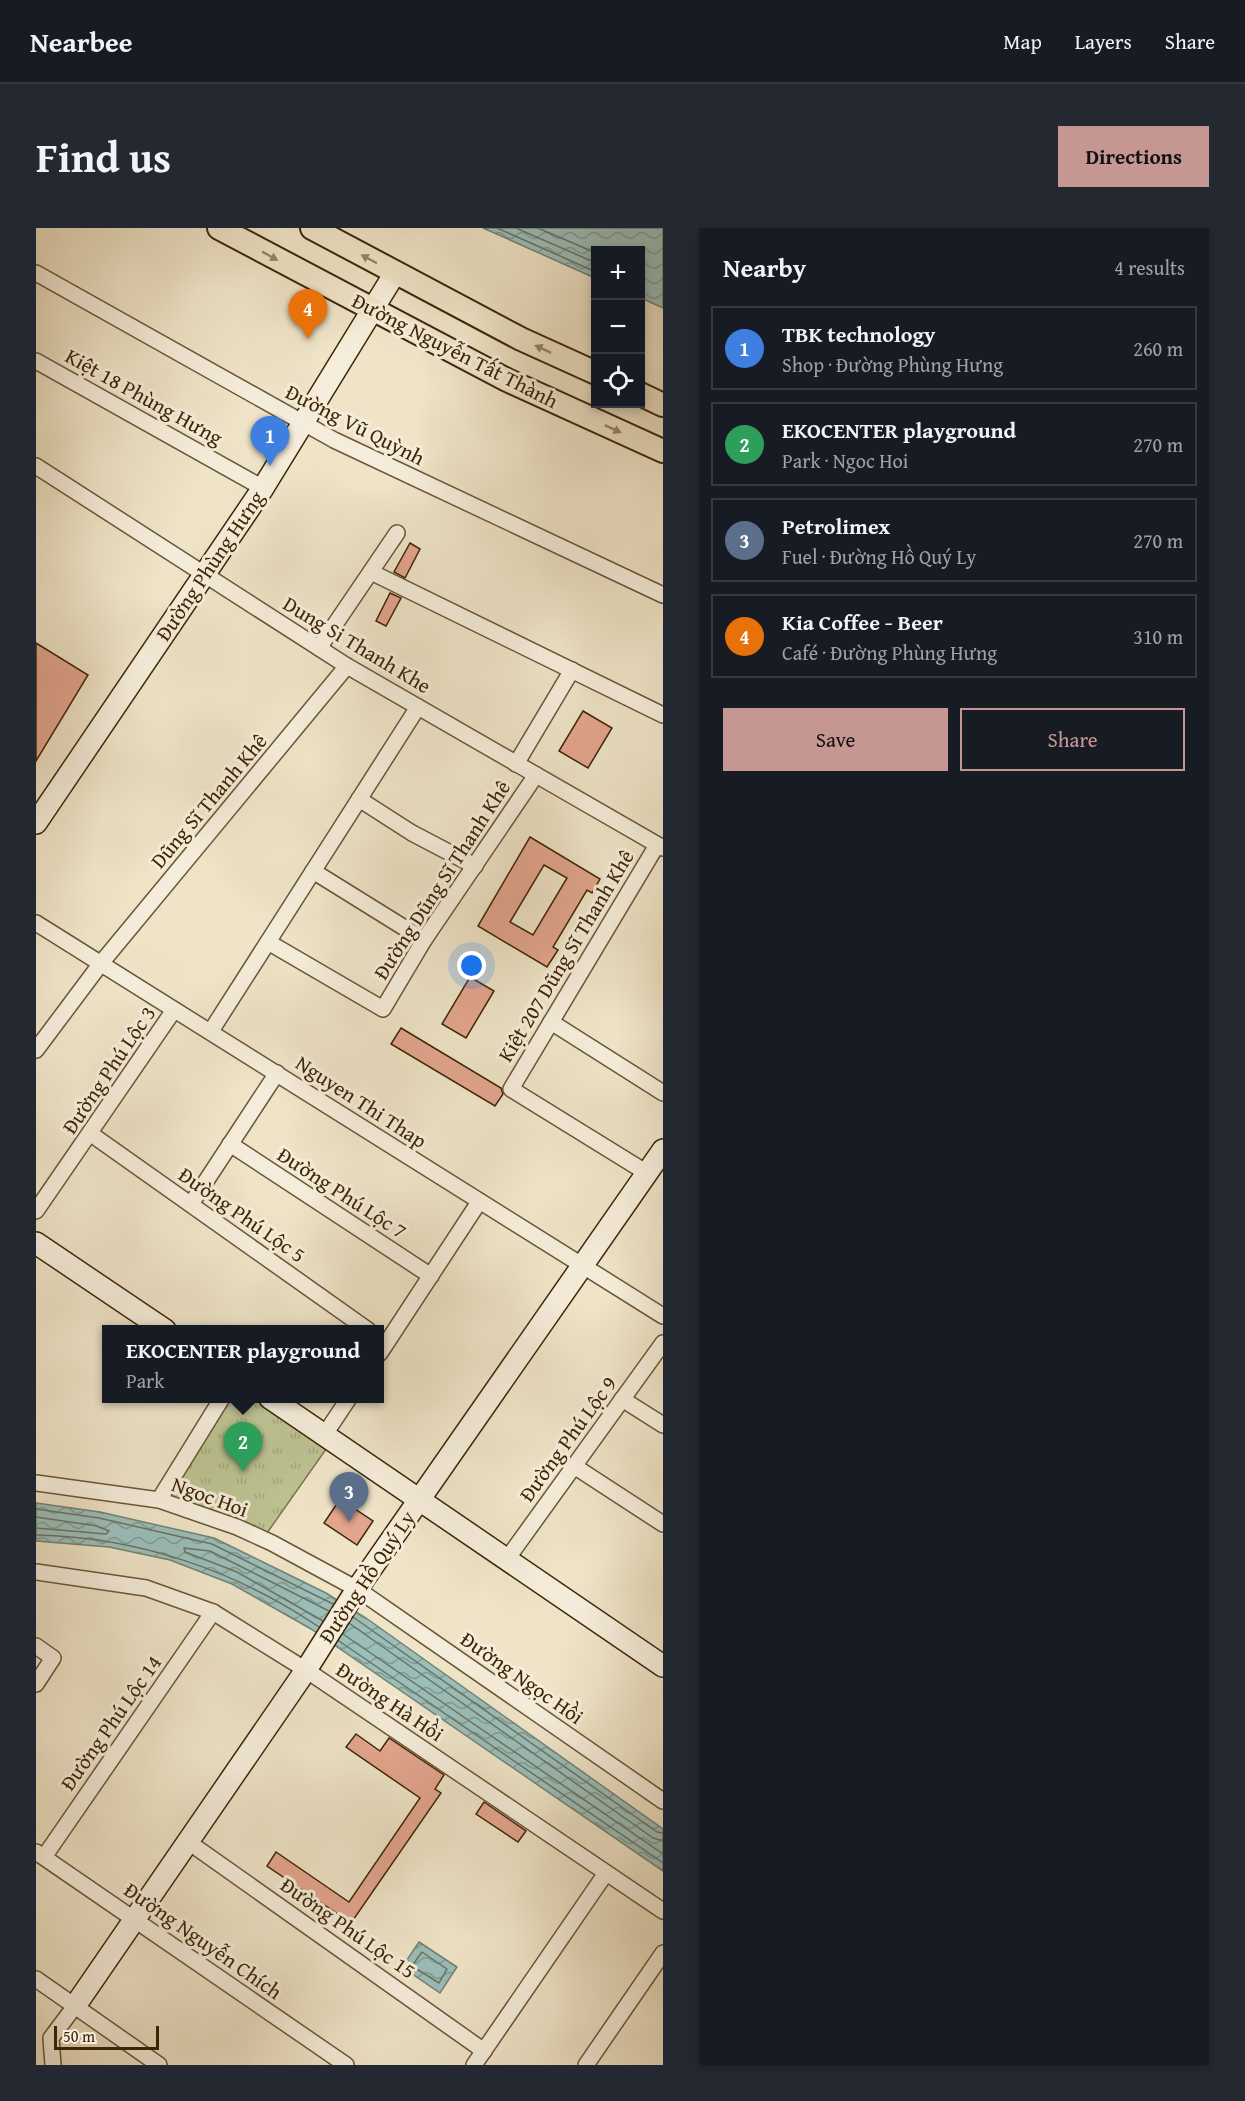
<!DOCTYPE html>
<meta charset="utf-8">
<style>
body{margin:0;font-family:"Gentium Book Plus",serif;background:#242831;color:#f1f3f6}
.controls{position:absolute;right:18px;top:18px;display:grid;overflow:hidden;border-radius:0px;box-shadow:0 3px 9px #0003}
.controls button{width:54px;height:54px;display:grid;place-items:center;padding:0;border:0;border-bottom:2px solid #363941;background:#171b24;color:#f1f3f6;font:30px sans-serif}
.scale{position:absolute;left:18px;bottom:15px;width:105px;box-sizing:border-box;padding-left:6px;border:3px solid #3e2504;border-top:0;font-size:16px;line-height:21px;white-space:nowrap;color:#3e2504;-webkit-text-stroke:4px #f5eddb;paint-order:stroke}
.you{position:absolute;left:436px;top:738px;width:21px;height:21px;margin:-15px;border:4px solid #fff;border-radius:50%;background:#1a73e8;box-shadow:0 0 0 9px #1a73e833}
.badge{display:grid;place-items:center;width:39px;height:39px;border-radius:50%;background:#c59692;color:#fff;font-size:20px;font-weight:700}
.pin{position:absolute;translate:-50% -50px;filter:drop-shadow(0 2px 3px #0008)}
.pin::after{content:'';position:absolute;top:32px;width:21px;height:18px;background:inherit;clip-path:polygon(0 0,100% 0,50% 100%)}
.popup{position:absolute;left:66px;top:1097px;width:282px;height:78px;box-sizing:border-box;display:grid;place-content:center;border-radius:0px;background:#171b24;filter:drop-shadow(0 2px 4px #0005);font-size:20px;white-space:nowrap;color:#9ea1a6}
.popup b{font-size:22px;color:#f1f3f6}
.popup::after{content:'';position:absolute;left:50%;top:100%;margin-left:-12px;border:12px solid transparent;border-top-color:#171b24}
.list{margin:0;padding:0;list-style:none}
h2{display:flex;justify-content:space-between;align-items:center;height:78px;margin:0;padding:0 24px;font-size:26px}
h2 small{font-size:20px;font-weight:400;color:#9ea1a6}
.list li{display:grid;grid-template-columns:39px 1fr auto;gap:18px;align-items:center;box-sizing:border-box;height:84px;margin:0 12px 12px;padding:0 12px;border:2px solid #363941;border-radius:0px}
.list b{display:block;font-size:22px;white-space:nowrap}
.list p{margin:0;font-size:20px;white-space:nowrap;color:#9ea1a6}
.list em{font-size:20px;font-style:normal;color:#9ea1a6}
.actions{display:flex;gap:12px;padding:18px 24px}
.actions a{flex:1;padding:14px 0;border:2px solid #c59692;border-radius:0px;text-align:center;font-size:21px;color:#c59692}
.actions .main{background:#c59692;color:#111}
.icon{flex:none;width:33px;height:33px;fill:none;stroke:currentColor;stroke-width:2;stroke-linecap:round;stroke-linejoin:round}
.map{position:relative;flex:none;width:627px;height:1837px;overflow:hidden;border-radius:0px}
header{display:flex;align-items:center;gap:36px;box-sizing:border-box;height:84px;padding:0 30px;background:#171b24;border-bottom:2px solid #363941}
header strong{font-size:28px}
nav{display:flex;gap:33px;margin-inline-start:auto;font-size:21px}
.intro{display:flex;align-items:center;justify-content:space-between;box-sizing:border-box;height:144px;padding:0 36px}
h1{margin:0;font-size:42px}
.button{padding:15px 27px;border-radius:0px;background:#c59692;color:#111;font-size:21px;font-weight:700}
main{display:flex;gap:36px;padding:0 36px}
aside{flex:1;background:#171b24;border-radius:0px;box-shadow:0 3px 9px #0003}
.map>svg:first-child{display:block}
</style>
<header>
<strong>Nearbee</strong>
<nav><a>Map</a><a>Layers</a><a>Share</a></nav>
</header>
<div class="intro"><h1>Find us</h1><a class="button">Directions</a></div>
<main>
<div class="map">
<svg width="627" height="1837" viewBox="0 0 627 1837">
<defs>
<pattern id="park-tufts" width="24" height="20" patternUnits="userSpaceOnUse" patternTransform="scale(1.5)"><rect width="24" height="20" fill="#bdc393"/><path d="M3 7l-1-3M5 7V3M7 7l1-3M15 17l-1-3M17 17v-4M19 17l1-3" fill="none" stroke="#a4a77d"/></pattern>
<pattern id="water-waves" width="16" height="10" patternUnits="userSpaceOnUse" patternTransform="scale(1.5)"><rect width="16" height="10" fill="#9abeba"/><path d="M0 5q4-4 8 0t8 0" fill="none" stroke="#7f9a95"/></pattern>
</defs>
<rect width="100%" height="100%" fill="#efe4c8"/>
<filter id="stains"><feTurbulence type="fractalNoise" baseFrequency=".00333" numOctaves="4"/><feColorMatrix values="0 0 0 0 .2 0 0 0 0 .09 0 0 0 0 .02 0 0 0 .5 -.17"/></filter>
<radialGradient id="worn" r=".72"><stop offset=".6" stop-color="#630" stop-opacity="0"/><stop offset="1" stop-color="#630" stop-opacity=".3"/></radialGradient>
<path fill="url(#park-tufts)" stroke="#7e744c" stroke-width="1.5" d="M186,1171h44l63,46 -62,88 -108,-33z"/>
<g fill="url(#water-waves)" stroke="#758171" stroke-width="1.5">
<path d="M447,0h180v80l-22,-10 -1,-48h-44l-1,28z"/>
<path d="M0,1275l64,9 114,26 112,55 40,25 297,211v42l-352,-242 -79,-45 -62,-24 -61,-13 -73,-6z"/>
<path d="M383,1714l38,25 -17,26 -38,-26z"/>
</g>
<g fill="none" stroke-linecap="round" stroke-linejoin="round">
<g stroke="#6c725f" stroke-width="1.5">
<path d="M461,0l99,44"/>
<path d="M480,0l80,35"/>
<path d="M502,0l58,25"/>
<path d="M0,1281l63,9 113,26 121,60"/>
<path d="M0,1289l61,9 12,5 -3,3 -70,-6"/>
<path d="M0,1307c101,2 199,35 283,92"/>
<path d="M317,1389l304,215 6,1"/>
<path d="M287,1393l-86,-49 -52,-20 -1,-4 26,3 119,60"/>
<path d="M313,1395l304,215 10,3"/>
<path d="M307,1406l320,220"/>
<path d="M303,1413l324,222"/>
<path d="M386,1724l25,17 -8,14 -27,-17z"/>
</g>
</g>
<g fill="#e3a58e" stroke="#3e2504" stroke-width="1.5" fill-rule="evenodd">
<path d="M374,315l10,6 -15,29 -11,-6z"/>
<path d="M354,365l11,5 -15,28 -10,-5z"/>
<path d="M0,415l52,32 -52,86z"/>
<path d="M547,483l29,17 -24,40 -29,-17z"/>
<path d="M494,609l70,42 -8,14 -5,-3 -34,57 5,3 -11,17 -69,-41zM508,637l23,13 -34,57 -23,-13z"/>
<path d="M434,749l24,14 -28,47 -24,-14z"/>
<path d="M365,800l100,60 2,6 -8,12 -104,-62z"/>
<path d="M304,1271l33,22 -16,24 -33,-22z"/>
<path d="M320,1506l24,17 9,-13 55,37 -9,14 6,4 -90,130 -84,-57 9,-14 73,50 71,-104 -74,-51z"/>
<path d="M448,1574l42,29 -8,11 -42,-28z"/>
</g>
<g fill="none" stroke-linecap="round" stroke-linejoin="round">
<g stroke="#6a5535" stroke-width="18">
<g id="street">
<path d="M0,45l298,167 329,155"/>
<path d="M0,133l227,127"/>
<path d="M0,238l311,200 316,182"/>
<path d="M335,344l292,143"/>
<path d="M283,420l78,-115"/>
<path d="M480,536l56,-94"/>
<path d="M323,571l53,34 63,33"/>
<path d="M277,643l111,69"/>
<path d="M0,695l627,393"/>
<path d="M232,714l115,67 41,-69 112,-165"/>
<path d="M515,794l112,71"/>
<path d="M175,803l207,-324"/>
<path d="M0,822l66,-88 245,-296"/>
<path d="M55,906l277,196"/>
<path d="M194,916l201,132"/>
<path d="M611,945l-136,-84 146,-244"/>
<path d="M155,976l86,-131"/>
<path d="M0,983l138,-201"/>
<path d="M344,1125l99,-151"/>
<path d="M586,1171l41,26"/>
<path d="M289,1206l24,-36"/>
<path d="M538,1238l89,58"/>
<path d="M0,1255l123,17 78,27 35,16 85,46 306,212"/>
<path d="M123,1272l63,-102"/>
<path d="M471,1331l156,-216"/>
<path d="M0,1344l110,16 67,24 93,58 357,241"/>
<path d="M0,1418l17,12 -17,26"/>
<path d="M151,1613l297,210"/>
<path d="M0,1624l310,213"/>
<path d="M8,1629l169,-245"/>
<path d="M0,1751l123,86"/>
<path d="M17,1837l-2,-27 24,-32"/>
<path d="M438,1837l132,-192"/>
<path d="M550,1837l77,-112"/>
</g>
</g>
<g stroke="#3e2504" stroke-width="24">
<g id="secondary">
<path d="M0,595l227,-335 132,-215"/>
<path d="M0,1015l129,87"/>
<path d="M234,1170l393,268"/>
<path d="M39,1778l231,-336 51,-81 306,-439"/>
</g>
</g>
<g stroke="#3e2504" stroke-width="26">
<g id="primary">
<path d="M183,0l288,152 156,71"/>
<path d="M276,0l209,111 75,34"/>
<path d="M604,166l23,11"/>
</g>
</g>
<use href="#street" stroke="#f5eddb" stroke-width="15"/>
<use href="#secondary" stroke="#f5eddb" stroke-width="21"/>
<use href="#primary" stroke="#efe4c8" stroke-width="22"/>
</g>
<defs><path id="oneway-solid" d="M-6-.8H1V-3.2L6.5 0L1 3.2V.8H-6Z" transform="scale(1.5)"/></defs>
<g fill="#968466">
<use href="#oneway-solid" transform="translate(234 28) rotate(29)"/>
<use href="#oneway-solid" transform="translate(333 31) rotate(-152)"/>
<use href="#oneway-solid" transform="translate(507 121) rotate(-155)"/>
<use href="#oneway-solid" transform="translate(577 201) rotate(25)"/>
</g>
<g text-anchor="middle" stroke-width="6" stroke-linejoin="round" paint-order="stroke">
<g font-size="21" fill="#3e2504" stroke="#f5eddb">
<text transform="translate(419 123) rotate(27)" y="7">Đường Nguyễn Tất Thành</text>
<text transform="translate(108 169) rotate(29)" y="7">Kiệt 18 Phùng Hưng</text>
<text transform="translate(319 197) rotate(27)" y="7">Đường Vũ Quỳnh</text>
<text transform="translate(174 338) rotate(-56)" y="7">Đường Phùng Hưng</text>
<text transform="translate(321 417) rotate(31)" y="7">Dung Si Thanh Khe</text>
<text transform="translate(173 573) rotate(-50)" y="7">Dũng Sĩ Thanh Khê</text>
<text transform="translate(406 652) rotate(-57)" y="7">Đường Dũng Sĩ Thanh Khê</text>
<text transform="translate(530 728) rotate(-59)" y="7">Kiệt 207 Dũng Sĩ Thanh Khê</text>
<text transform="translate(73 842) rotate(-56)" y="7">Đường Phú Lộc 3</text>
<text transform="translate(325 874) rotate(33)" y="7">Nguyen Thi Thap</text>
<text transform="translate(306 965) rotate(33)" y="7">Đường Phú Lộc 7</text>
<text transform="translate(206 987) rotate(35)" y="7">Đường Phú Lộc 5</text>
<text transform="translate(532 1211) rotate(-54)" y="7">Đường Phú Lộc 9</text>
<text transform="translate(174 1269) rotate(20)" y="7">Ngoc Hoi</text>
<text transform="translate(331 1349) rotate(-56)" y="7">Đường Hồ Quý Ly</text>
<text transform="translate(486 1450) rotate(35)" y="7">Đường Ngọc Hồi</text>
<text transform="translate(354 1474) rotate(34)" y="7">Đường Hà Hồi</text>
<text transform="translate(75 1495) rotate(-55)" y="7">Đường Phú Lộc 14</text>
<text transform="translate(312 1700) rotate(35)" y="7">Đường Phú Lộc 15</text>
<text transform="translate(167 1713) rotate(35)" y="7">Đường Nguyễn Chích</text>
</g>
</g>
<rect width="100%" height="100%" filter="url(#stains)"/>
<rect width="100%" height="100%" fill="url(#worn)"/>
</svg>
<div class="controls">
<button>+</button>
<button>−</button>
<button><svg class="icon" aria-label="locate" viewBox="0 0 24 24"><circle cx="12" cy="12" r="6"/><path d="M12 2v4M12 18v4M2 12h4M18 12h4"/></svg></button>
</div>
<div class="scale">50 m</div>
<div class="you"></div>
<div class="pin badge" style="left:234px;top:238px;background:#3f7fe0">1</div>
<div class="pin badge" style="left:207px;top:1244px;background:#2e9e5b">2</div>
<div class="popup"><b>EKOCENTER playground</b>Park</div>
<div class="pin badge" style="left:313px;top:1294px;background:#5c6f8a">3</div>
<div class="pin badge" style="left:272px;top:111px;background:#e8710a">4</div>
</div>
<aside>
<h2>Nearby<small>4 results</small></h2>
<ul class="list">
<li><span class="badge" style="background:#3f7fe0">1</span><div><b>TBK technology</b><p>Shop · Đường Phùng Hưng</p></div><em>260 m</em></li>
<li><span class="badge" style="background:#2e9e5b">2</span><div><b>EKOCENTER playground</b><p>Park · Ngoc Hoi</p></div><em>270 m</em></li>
<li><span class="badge" style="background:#5c6f8a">3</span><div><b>Petrolimex</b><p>Fuel · Đường Hồ Quý Ly</p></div><em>270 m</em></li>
<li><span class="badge" style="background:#e8710a">4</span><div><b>Kia Coffee - Beer</b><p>Café · Đường Phùng Hưng</p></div><em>310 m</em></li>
</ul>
<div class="actions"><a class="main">Save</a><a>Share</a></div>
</aside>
</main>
